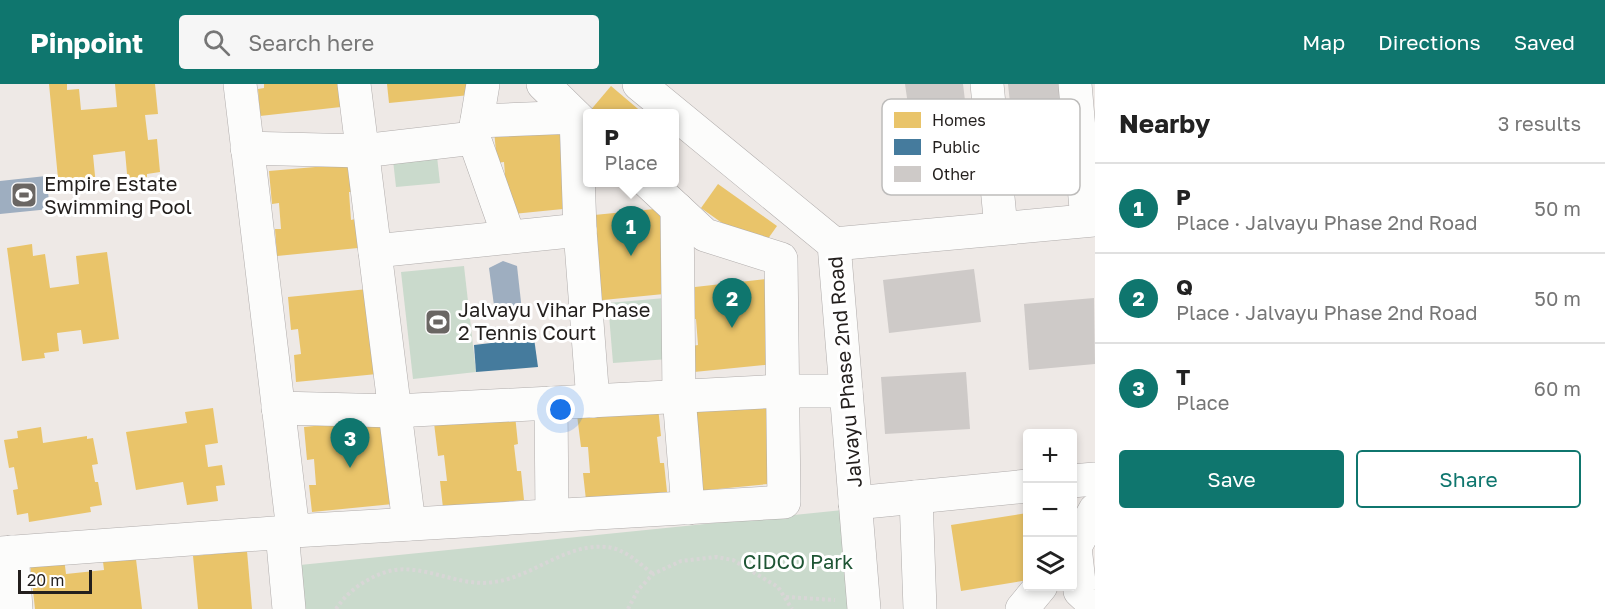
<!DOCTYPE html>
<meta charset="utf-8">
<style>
body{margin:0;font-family:"Golos Text",sans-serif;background:#f6f6f6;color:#222}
.controls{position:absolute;right:18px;bottom:18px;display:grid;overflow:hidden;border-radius:6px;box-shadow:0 3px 9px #0003}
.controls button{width:54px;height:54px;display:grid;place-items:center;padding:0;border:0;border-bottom:2px solid #e0e0e0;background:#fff;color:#222;font:30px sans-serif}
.scale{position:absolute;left:18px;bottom:15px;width:74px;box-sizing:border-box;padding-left:6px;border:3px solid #231f1d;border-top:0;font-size:16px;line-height:21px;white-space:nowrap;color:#231f1d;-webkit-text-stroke:4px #fff;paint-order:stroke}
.you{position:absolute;left:561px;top:326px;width:21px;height:21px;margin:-15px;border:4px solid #fff;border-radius:50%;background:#1a73e8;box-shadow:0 0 0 9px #1a73e833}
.badge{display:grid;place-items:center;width:39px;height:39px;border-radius:50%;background:#0f766e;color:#fff;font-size:20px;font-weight:700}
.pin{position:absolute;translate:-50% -50px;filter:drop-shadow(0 2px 3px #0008)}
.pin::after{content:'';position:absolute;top:32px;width:21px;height:18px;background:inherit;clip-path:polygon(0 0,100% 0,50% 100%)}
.popup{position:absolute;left:583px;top:25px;width:96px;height:78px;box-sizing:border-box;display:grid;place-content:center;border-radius:6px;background:#fff;filter:drop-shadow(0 2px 4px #0005);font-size:20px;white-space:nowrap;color:#767676}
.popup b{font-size:22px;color:#222}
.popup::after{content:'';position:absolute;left:50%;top:100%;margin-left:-12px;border:12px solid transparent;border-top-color:#fff}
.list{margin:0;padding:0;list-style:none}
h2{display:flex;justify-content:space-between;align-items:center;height:78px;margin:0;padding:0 24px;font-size:26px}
h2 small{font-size:20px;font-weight:400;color:#767676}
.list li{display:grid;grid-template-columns:39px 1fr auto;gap:18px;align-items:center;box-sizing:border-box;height:90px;padding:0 24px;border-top:2px solid #e0e0e0}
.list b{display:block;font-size:22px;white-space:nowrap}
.list p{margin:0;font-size:20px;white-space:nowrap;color:#767676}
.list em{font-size:20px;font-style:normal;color:#767676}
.actions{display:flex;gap:12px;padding:18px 24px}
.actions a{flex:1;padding:14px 0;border:2px solid #0f766e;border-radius:6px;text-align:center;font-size:21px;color:#0f766e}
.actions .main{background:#0f766e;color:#fff}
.icon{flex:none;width:33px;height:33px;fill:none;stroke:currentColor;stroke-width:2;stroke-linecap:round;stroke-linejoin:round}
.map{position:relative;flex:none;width:1095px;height:525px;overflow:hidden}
header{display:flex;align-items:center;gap:36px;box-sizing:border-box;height:84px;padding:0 30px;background:#0f766e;color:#fff}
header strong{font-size:28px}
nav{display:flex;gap:33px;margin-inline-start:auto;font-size:21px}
.search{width:420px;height:54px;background:#f6f6f6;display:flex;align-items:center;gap:15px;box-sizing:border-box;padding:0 21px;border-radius:6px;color:#767676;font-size:22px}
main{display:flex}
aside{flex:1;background:#fff}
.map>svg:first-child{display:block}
</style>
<header>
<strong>Pinpoint</strong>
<div class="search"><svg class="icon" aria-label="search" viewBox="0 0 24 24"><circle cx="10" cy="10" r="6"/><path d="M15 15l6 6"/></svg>Search here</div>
<nav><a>Map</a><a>Directions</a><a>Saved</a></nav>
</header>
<main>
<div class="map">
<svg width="1095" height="525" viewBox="0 0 1095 525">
<rect width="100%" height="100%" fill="#eee9e6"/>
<g fill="#cadacc">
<path d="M435,55l5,44 -44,4 -5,-45z"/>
<path d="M464,182l12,106 -63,7 -12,-107z"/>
<path d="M665,214l4,61 -56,4 -5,-60z"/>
<path d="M843,426l9,99h-549l-3,-44z"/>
</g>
<g fill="#9eaec0">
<path d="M46,92l4,33 -50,5v-33z"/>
<path d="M503,177l14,5 5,45 -13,6 -14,-4 -6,-45z"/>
</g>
<g fill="#e9c46a">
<path d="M49,0h18v6l12,-1 2,21 36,-3 -2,-23h40l3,30 -13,1 3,25 9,-1 3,33 -13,2v10l-19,1 -3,-34 -32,4 3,31 -37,3z"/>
<path d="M264,0h75l2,23 -81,9 -2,-27 6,-1z"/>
<path d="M387,0h82l1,11 -81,8z"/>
<path d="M611,2l33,28h-53l-2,-2z"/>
<path d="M574,38l9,85 -81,8 4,-27 -2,-26 -7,1 -3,-33z"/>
<path d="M350,80l2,28h-3l2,28 4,-1 3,29 -81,8 -2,-27h6l-2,-26 -7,1 -3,-33z"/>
<path d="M718,100l59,42 -17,24 -59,-42z"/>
<path d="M665,124l9,85 -81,8 -9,-85z"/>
<path d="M32,160l1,12 12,-2 5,34 29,-4 -3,-28 31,-4 12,87 -36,5 -2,-14 -24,3 2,18 -15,2 1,5 -23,3 -15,-113z"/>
<path d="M766,195l9,85 -81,8 -2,-26 6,-1 -2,-26 -7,1 -3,-32z"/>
<path d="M368,205l9,85 -81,8 -2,-27 7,-1 -3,-25 -7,1 -3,-33z"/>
<path d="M769,315l9,84 -81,8 -8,-85z"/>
<path d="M658,323l3,29 -4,1 3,26h4l3,29 -81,8 -3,-27h7l-2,-26h-7l-4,-32z"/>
<path d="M213,324l5,35 -13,2 3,22 14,-2 3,20 -9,1 2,15 -31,4 -4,-23 -47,8 -10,-58 61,-9 -2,-11z"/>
<path d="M515,331l3,29 -4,1 3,26h4l3,29 -81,8 -3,-27h7l-3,-26 -6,1 -4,-33z"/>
<path d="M384,335l-1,30 3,27 4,-1 3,29 -81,8 -3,-27h7l-2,-26 -7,1 -3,-33z"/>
<path d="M41,343l2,16 44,-7v3l6,-1 5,26 -6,1 3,17h3l4,23 -12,2 1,5 -62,10 -1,-9 -11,2 -4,-25 5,-1 -4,-22 -5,1 -5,-28 14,-2 -1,-7z"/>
<path d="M1027,429l1,67 -67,11 -10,-66z"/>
<path d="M63,466l3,24 38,-4 -2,-17 33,-2 7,58h-107l-6,-55z"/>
<path d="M247,467l5,58h-54l-5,-53z"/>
</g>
<path fill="#457b9d" d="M534,254l4,29 -62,5 -2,-27z"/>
<g fill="#cecac8">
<path d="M905,0h58l4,33 -6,1 1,10 -7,1 2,13 7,-1 3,28 -9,1 1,8 -49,5 -5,-37 10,-1 -2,-22 -12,1 -2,-18 9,-1z"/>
<path d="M1008,0h58l-1,51h-6l1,13 7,-1 4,29 -9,1v7l-49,6 -4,-37 10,-2 -3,-21 -11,1 -2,-18 8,-1z"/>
<path d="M974,185l7,53 -92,11 -6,-53z"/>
<path d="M1094,214l1,66 -66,6 -5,-66z"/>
<path d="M966,288l4,57 -85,5 -4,-57z"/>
</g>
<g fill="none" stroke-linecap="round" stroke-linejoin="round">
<g stroke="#b0acab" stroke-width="34">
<g id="minor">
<path d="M240,0l53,447 491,-29 -3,-243 -76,-24 -57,-53"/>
<path d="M354,0l55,440"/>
<path d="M543,0l44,43"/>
<path d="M639,0l195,160 30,365"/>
<path d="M987,0l14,144"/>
<path d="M1075,0l12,136"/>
<path d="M477,37l99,-4 4,113 13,171"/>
<path d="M474,54l35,99"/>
<path d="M247,64l115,3 112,-13 9,-54"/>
<path d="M677,125l2,187 9,112"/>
<path d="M834,160l261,-24"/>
<path d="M375,167l205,-21"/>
<path d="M551,319l1,112"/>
<path d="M278,324l117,3 387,-20h64"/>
<path d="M1072,397l23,-2"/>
<path d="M855,419l61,-6"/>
<path d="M1095,426l-20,37 5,44 15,14"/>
<path d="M12,468l4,57"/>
<path d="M0,469l274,-20 7,2 2,8 6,66"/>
<path d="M920,525l-4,-112 112,-11"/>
<path d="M1022,525l19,-23"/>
</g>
</g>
<g stroke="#d8d6d6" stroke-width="4" stroke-dasharray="3 3" stroke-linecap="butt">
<path d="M786,513l49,3"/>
<path d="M336,525c12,-18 29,-30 50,-37 34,-11 72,16 108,10 39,-5 72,-39 112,-35 18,1 34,17 47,27"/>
<path d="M628,525l10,-19 15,-16 28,-13 35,-4 17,3 45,27 14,22"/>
</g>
<use href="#minor" stroke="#fcfcfb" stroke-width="33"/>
</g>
<defs>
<g id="stadium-square" transform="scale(1.35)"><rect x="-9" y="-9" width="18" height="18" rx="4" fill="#6a6663" stroke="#fff"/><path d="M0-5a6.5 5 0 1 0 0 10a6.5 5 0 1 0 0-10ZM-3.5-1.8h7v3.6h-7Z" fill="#fff"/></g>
</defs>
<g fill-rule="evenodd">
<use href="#stadium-square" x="24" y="111"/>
<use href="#stadium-square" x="438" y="238"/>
</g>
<g text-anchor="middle" stroke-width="6" stroke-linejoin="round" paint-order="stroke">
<g font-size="20" fill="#231f1d" stroke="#fff" text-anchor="start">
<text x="44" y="107">Empire Estate<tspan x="44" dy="23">Swimming Pool</tspan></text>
<text x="458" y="233">Jalvayu Vihar Phase<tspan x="458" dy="23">2 Tennis Court</tspan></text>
</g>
<g font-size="20" fill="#231f1d" stroke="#fff">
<text transform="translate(845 288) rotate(-95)" y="7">Jalvayu Phase 2nd Road</text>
</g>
<g font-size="20" fill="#1e5534" stroke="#fff">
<text x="798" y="485">CIDCO Park</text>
</g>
</g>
<rect x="882" y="15" width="198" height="96" rx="9" fill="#fff" stroke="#bdbcbb" stroke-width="1.5"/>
<rect x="894" y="28" width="27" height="16" fill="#e9c46a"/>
<rect x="894" y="55" width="27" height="16" fill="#457b9d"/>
<rect x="894" y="82" width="27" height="16" fill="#cecac8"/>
<g font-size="16" fill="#231f1d">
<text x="932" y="42">Homes</text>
<text x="932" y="69">Public</text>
<text x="932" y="96">Other</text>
</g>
</svg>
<div class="controls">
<button>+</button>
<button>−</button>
<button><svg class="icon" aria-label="layers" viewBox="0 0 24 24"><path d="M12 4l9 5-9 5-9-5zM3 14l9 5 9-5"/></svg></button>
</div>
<div class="scale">20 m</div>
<div class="you"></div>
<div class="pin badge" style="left:631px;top:172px">1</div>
<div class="popup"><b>P</b>Place</div>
<div class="pin badge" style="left:732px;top:244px">2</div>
<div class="pin badge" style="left:350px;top:384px">3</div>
</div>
<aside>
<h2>Nearby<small>3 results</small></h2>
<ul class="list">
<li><span class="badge">1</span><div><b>P</b><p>Place · Jalvayu Phase 2nd Road</p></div><em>50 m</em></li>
<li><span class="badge">2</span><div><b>Q</b><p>Place · Jalvayu Phase 2nd Road</p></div><em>50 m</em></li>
<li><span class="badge">3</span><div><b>T</b><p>Place</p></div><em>60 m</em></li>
</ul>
<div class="actions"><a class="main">Save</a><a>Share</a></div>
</aside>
</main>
